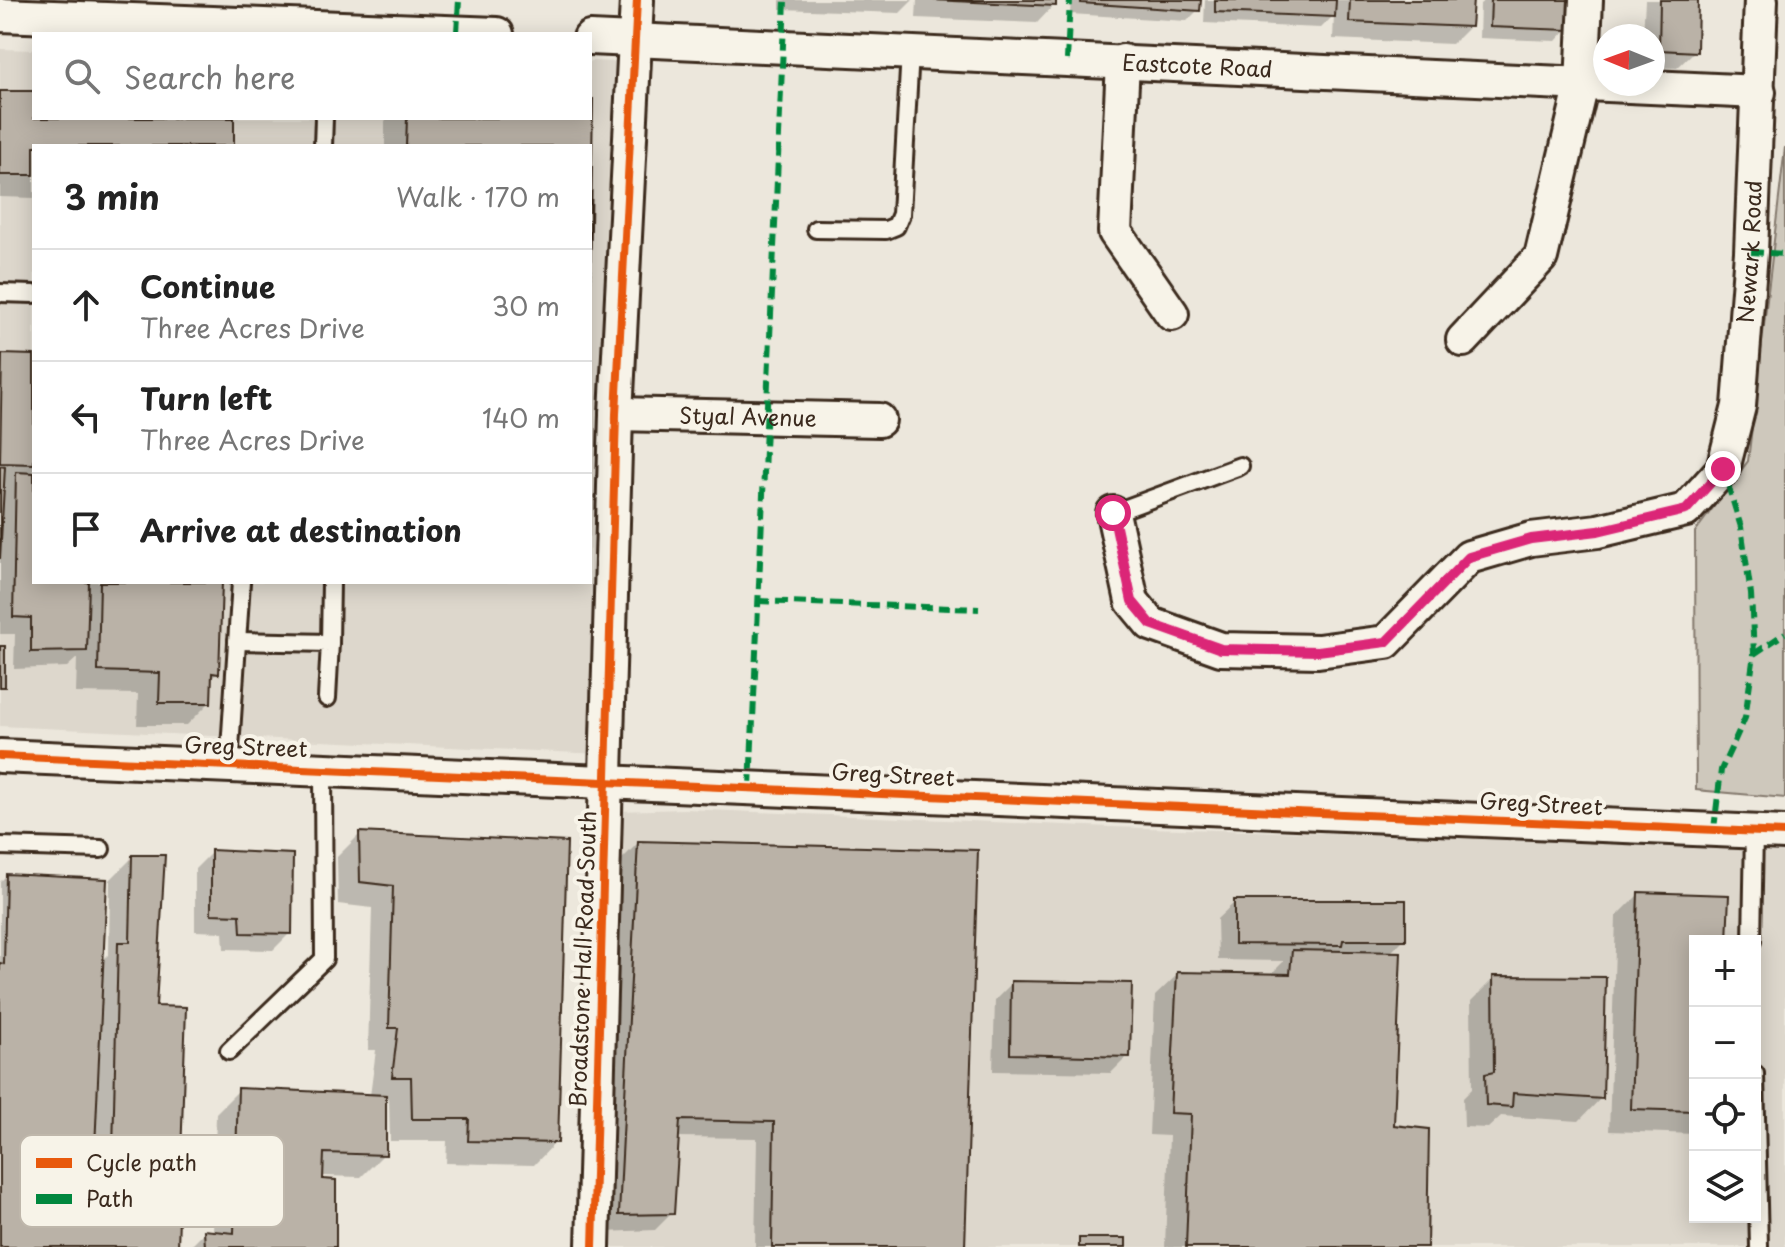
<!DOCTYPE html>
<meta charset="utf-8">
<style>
body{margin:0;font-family:"Playpen Sans",sans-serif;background:#f2f2f2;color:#222}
.controls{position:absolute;right:24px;bottom:24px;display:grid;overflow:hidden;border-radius:0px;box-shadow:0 4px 20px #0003}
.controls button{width:72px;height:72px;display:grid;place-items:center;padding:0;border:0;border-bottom:2px solid #e0e0e0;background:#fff;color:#222;font:40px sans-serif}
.compass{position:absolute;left:1593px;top:24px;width:72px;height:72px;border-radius:50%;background:#fff;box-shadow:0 4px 20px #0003;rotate:271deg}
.stop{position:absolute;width:24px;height:24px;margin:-18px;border:6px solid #db2777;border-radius:50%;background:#fff}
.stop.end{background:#db2777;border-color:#fff;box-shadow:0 2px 8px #0008}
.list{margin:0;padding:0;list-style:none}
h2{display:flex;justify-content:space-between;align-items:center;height:104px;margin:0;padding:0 32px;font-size:34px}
h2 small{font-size:26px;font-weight:400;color:#767676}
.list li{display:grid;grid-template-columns:52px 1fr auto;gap:24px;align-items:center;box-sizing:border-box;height:112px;padding:0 32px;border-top:2px solid #e0e0e0}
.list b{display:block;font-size:30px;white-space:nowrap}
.list p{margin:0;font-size:26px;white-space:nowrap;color:#767676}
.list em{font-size:26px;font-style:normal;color:#767676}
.icon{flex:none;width:44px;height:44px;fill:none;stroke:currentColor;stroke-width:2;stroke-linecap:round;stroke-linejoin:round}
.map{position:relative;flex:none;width:1785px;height:1247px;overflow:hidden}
.search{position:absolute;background:#fff;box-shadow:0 4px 20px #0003;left:32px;top:32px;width:560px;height:88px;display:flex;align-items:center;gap:20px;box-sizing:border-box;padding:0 28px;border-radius:0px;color:#767676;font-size:30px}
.panel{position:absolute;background:#fff;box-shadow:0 4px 20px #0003;left:32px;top:144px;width:560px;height:440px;border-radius:0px}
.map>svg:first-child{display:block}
</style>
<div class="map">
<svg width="1785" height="1247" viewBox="0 0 1785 1247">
<rect width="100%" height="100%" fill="#ece7dc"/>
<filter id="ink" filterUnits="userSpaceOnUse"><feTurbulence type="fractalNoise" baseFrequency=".0125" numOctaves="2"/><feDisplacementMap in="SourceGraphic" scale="16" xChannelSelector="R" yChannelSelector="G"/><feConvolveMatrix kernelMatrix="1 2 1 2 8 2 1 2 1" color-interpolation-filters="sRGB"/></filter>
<g filter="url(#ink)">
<g fill="#ddd7cc" fill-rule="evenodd">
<path d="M0,49l34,1v68h556v-57l61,2 -30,692 -621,-29zM34,146h556v436h-556z"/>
<path d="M685,809l426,18 541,15 133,7v398h-1177l10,-436zM1695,941h60v276h-60z"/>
</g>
<path fill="#cec8bc" stroke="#84796d" stroke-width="2" d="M1785,147v651l-89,-8 -1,-258 53,-71z"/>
<g fill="#0003">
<path d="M780,0h133l-13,13 -120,-4z"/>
<path d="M917,0h137v5l-17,18 -121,-5z"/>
<path d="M1071,0h128l-1,10 -11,11 -117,-7z"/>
<path d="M1205,0h266l-1,26 -18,18 -119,-5 1,-24 -13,13 -117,-5z"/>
<path d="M1485,0h83l-1,29 -11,12 -77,-3 1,-34z"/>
<path d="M1645,0h51l-1,51 -18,17 -24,-1v-31h-10z"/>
<path d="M0,93h34v25h198v28h-198v52l-34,-1z"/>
<path d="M590,101h1l-1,75v-30h-205v-25l3,-3h202z"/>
<path d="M2,356l32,1v225h186l-3,91 -7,7v22l-23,23h-50l1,-31 -62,-1 1,-35 -10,9 -53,2 1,-35h-15v-275z"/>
<path d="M360,834l205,10 -9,298 -22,23 -88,-2 1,-22h-57l-1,-43h-5v56l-23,23 -40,-1 13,71h-144l15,-15 8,1 3,-120 23,-23 131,6 6,-46h-8l4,-142 -34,-4 -1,-47z"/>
<path d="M638,843l325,404h-208l2,-109 -80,-1 -5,76 -17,17 -52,2 18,-372z"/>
<path d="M212,852l78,81 -17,17 -49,-1 -1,-17 -28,-1v-62z"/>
<path d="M133,857l21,151 21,239h-175v-365l6,-6 95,86 8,-8 1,-74z"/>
<path d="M1639,894l86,47h-30v193l-86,-3 7,-214z"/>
<path d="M1235,902l169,37 -15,15 3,173 33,120h-260l4,-111 -20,-1 6,-139 23,-22 91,2 15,-15 -66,-1 -1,-41z"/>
<path d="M1494,978l107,120 -22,23 -78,-5 -13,12 -24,-1 -1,-29 9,-9 -1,-88z"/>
<path d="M1012,983l116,73 -17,17 -118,-2 2,-71z"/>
</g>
<g fill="#bab2a7" stroke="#3b2a1e" stroke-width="2">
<path d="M932,0h124v6z"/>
<path d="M1081,0h120l-1,11 -119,-8z"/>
<path d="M1215,0h121l-1,17 -120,-5z"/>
<path d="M1350,0h123l-2,27 -122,-5z"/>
<path d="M1491,0h79l-1,30 -79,-3z"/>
<path d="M1660,0h38l-1,52 -38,-2z"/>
<path d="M0,91h34v27h200v28h-200v29h-34z"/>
<path d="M590,99h3l-3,192v-145h-184l1,-28h183z"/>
<path d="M2,354l32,1v109l-34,-1z"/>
<path d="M0,466l5,1 -5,92z"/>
<path d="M16,472l18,1v109h55l-2,69 -56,1v-34l-18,-1z"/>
<path d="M100,582h122l-3,92 -7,-1 -1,30h-52l1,-30 -62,-2z"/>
<rect x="0" y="646" width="5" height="41"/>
<path d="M359,832l208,10 -9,301 -90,-2 1,-22h-57l-1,-42h-19l6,-49h-9l4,-142 -33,-4z"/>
<path d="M638,841l340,9 -13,397h-193l2,-125 -94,-2 -6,94 -55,1z"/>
<path d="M211,850l82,4 -1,80 -51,-1 -1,-18 -29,-1z"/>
<path d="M132,855h33l-9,151 30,1 -8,240h-178v-284l4,1 2,-90 101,5 -12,269 18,3 5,-209h12z"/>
<path d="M1638,892l91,3 -2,46h-32v170l-64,-2z"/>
<path d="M1234,900h172v40h-63l-1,5 -108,-1z"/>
<path d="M1292,950l109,2 -7,173 35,4 -2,118h-241l5,-133 -21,-1 7,-141 113,2z"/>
<path d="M1493,976l113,1 -3,122 -90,-6 -1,14 -26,-2 -1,-31 9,-2z"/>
<path d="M1011,981l121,2 -2,74 -120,-3z"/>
<path d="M238,1088l148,7v60l-62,-2 -1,26 13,1v67h-131l-1,-17 30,3z"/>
<rect x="1079" y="1238" width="47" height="9"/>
</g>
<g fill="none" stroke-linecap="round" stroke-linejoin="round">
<g stroke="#3b2a1e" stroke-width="22">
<g id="service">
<path d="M323,146l1,-28"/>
<path d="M816,229l70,1 10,-4 5,-12 9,-162"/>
<path d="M0,293l34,1"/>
<path d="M1113,513l127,-47"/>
<path d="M237,641l93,2 -3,55"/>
<path d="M330,643l1,-61"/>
<path d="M229,764l12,-182"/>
<path d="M0,846l101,3"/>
<path d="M1752,941l2,-110"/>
<path d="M229,1051l95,-92 -1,-191"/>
<path d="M1755,1074l4,173"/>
</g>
</g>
<g stroke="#3b2a1e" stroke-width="38">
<g id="minor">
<path d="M0,15l497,19"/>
<path id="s1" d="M590,38l1169,54"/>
<path d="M1123,61l-8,171 57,82"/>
<path d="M1463,340l78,-83 41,-173 4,-84"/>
<path id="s2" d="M616,414l263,6"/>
<path id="s3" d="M1113,513l19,88 19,23 70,25 97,2 68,-9 83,-85 62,-18 67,-8 88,-21 37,-41 16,-63 12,-154 10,-252"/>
<path d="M0,756l1785,77"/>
<path d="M593,1247l23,-833 21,-414"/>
</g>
</g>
<use href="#service" stroke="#f7f3e8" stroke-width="16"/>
<use href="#minor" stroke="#f7f3e8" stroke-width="32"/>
<g stroke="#00873e" stroke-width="6" stroke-dasharray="12 6" stroke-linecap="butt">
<path d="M457,32l2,-32"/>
<path d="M1067,60l3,-60"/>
<path d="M1751,252l34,2"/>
<path d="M758,601l221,8"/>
<path d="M1754,654l31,-21"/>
<path d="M750,787l35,-787"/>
<path d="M1714,829l7,-59 24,-52 9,-64 -3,-60 -10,-67 -18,-58"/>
</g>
<g stroke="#f7f3e8" stroke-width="13">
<g id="cycleway">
<path d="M0,756l1785,77"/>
<path d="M593,1247l23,-833 21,-414"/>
</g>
</g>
<use href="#cycleway" stroke="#e8590c" stroke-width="8"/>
</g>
</g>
<g fill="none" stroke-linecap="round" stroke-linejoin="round" filter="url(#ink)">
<path stroke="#db2777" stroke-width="10" d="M1113,513l19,88 19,23 70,25 97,2 68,-9 83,-85 62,-18 67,-8 88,-21 37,-41"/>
</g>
<g text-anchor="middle" stroke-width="8" stroke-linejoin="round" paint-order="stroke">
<g font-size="22" fill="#3b2a1e" stroke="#f7f3e8">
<text dy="8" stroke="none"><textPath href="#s1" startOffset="608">Eastcote Road</textPath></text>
<text dy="8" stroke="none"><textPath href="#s3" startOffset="976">Newark Road</textPath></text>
<text dy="8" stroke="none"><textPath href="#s2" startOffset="132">Styal Avenue</textPath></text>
<text transform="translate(246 747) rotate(2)" y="8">Greg Street</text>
<text transform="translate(893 775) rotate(3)" y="8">Greg Street</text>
<text transform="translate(1541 804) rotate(3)" y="8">Greg Street</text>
<text transform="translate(583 959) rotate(-88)" y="8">Broadstone Hall Road South</text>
</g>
</g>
<rect x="20" y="1135" width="264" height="92" rx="12" fill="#f7f3e8" stroke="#bfb7ab" stroke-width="2"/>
<rect x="36" y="1158" width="36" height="10" fill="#e8590c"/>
<rect x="36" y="1194" width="36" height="10" fill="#00873e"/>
<g font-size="22" fill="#3b2a1e">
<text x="86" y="1171">Cycle path</text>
<text x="86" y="1207">Path</text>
</g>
</svg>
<div class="controls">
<button>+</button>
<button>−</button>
<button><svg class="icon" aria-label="locate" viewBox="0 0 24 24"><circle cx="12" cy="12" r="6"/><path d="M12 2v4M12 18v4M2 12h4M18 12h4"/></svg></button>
<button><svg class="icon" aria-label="layers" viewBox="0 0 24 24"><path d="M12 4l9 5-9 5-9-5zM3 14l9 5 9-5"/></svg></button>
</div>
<svg class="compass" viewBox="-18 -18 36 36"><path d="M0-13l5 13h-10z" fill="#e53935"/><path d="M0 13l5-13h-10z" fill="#767676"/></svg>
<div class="stop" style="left:1113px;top:513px"></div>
<div class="stop end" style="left:1723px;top:469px"></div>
<div class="search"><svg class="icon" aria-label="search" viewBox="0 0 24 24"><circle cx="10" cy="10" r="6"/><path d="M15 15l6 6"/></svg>Search here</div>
<section class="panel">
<h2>3 min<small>Walk · 170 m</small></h2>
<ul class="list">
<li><svg class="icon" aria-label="ahead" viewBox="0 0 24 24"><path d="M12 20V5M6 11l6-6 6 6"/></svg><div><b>Continue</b><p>Three Acres Drive</p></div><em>30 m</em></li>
<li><svg class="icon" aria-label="left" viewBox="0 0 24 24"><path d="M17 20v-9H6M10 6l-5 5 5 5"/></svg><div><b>Turn left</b><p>Three Acres Drive</p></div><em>140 m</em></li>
<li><svg class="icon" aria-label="arrive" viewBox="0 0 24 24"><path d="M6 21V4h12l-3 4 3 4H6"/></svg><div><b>Arrive at destination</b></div></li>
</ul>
</section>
</div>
